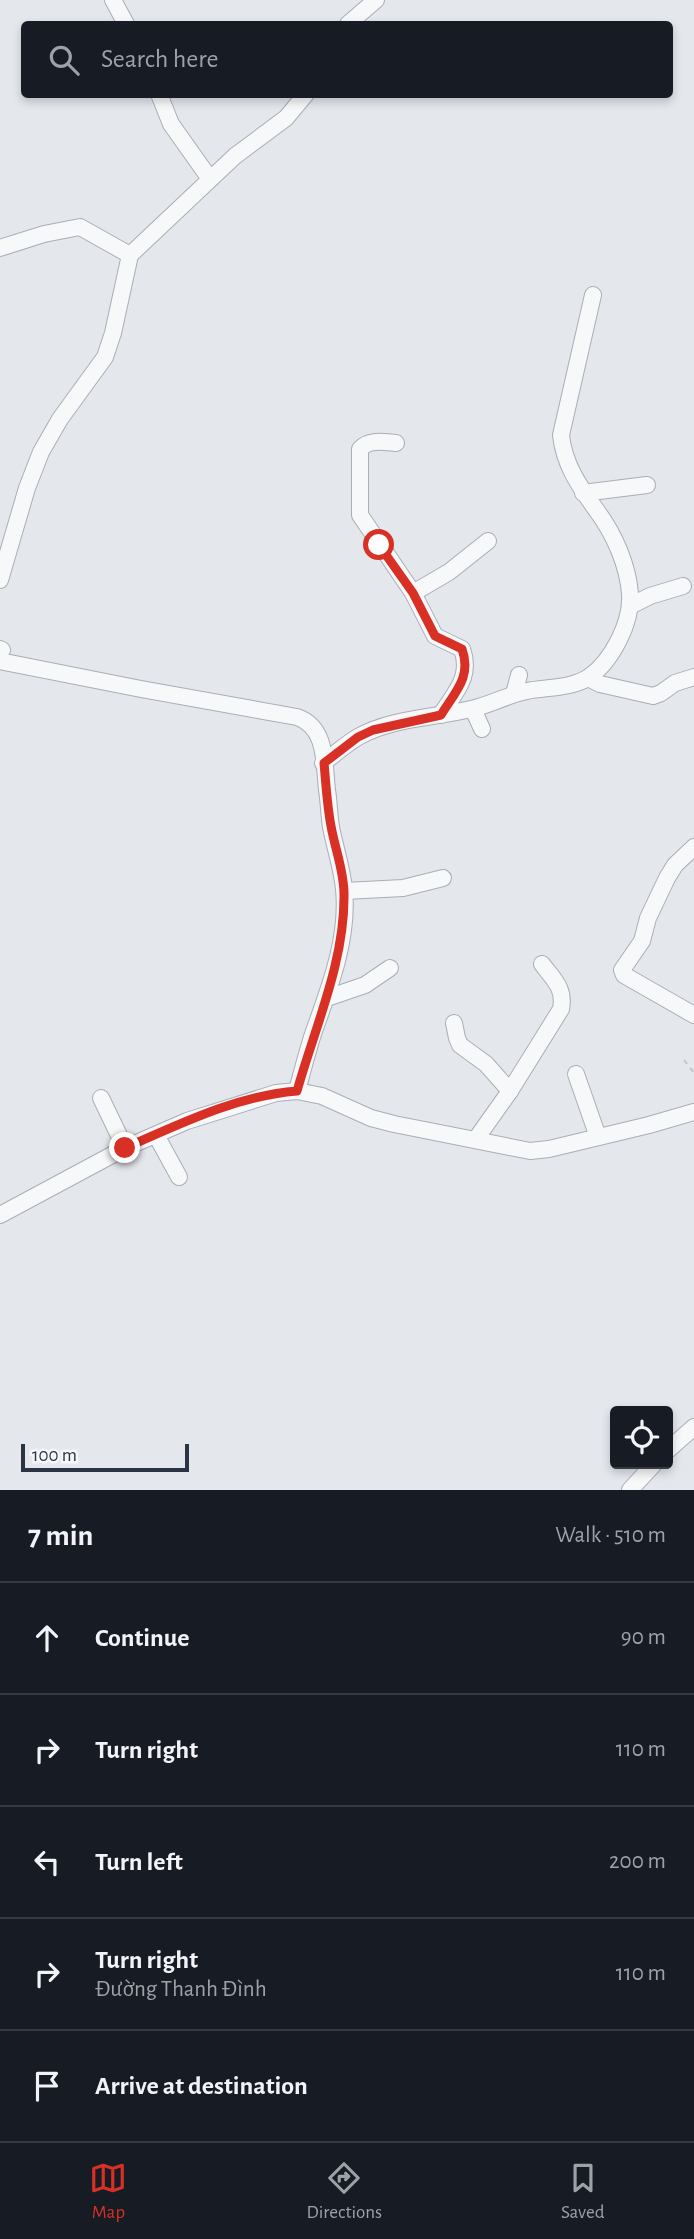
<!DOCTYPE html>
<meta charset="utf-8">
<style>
body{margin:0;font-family:"Alegreya Sans",sans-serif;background:#242831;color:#f1f3f6}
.controls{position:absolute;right:21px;bottom:21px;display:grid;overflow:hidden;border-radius:7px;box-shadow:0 4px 10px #0003}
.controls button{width:63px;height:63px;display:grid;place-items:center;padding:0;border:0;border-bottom:2px solid #363941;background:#171b24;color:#f1f3f6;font:35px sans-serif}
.scale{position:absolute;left:21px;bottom:18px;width:168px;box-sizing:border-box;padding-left:7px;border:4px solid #2b3445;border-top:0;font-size:19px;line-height:24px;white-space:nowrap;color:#2b3445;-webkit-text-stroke:5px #f4f6f9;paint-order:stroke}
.stop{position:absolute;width:21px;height:21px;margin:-16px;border:5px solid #d93025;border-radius:50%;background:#fff}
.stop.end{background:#d93025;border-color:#fff;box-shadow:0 2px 7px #0008}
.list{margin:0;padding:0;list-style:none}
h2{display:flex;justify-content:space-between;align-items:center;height:91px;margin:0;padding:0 28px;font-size:30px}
h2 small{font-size:23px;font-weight:400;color:#9ea1a6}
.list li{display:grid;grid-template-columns:46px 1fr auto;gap:21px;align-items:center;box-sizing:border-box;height:112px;padding:0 28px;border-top:2px solid #363941}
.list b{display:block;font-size:26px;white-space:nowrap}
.list p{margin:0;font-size:23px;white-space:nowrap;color:#9ea1a6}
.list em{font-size:23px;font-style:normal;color:#9ea1a6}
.icon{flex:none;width:38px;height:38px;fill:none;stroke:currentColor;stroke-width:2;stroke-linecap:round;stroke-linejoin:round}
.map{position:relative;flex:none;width:694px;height:1490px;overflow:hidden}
.search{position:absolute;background:#171b24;box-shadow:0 4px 10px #0003;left:21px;right:21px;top:21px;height:77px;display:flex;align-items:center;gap:18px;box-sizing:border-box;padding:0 24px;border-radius:7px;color:#9ea1a6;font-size:26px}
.sheet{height:651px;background:#171b24}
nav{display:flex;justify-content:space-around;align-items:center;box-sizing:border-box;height:98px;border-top:2px solid #363941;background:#171b24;font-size:19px;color:#9ea1a6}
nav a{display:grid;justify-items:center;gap:4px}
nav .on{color:#d93025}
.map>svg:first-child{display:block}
</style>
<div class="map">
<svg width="694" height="1490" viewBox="0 0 694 1490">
<rect width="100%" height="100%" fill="#e4e7ec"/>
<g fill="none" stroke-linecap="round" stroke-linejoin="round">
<g stroke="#a9aeb7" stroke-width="18">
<g id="minor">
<path d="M113,0l13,24"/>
<path d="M348,24l28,-24"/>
<path d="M159,94l12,30 39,55"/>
<path d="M0,248l44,-14 36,-7 50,28"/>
<path d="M396,443c-13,-1 -27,-4 -36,6v66l53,78 22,43 27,13c10,28 -7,43 -21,66"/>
<path d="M583,493l64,-8"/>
<path d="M0,580l27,-92 14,-36 19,-33 45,-62 8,-24 17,-78 105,-99 51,-38 20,-24"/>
<path d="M413,593l36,-21 39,-31"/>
<path d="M630,606l20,-10 33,-10"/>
<path d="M0,649l2,1"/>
<path d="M0,661l141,28 156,28c30,10 27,46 30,73 2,12 2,25 4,37 4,21 11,41 13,62 5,50 -15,100 -31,145 -6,19 -11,38 -16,57"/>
<path d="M588,678l12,6 53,12 8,-3 14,-10 19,-6"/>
<path d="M514,694l5,-19"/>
<path d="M473,709l9,20"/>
<path d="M323,763c12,-9 23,-19 35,-26 33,-19 76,-19 113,-28 19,-4 36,-14 56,-18 19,-4 44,-2 62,-14 23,-16 43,-55 41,-83 -2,-29 -16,-60 -33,-83 -17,-24 -33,-46 -36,-76l32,-140"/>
<path d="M694,847l-19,18 -8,13 -19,40 -6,23 -20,29 2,5 70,40"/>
<path d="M345,891l58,-3 40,-10"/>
<path d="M327,998l38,-13 25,-17"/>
<path d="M454,1023l3,15 3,7 26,19 24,27"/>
<path d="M576,1074l22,63"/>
<path d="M101,1098l24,50"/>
<path d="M156,1135l23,42"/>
<path d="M476,1139l34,-48 51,-82c4,-21 -7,-29 -19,-45"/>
<path d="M0,1215l125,-67 62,-27 89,-28 21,-2 25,5 49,22 23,6 136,27 19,-2 100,-24 45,-13"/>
<path d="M668,1450l26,-23"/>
<path d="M630,1490l24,-26"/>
</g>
</g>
<path stroke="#c2c5cb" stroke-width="2" stroke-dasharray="5 5" stroke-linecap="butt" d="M684,1060l10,13"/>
<use href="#minor" stroke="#f7f8fa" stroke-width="16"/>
</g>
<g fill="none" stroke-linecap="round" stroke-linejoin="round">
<path stroke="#d93025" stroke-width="9" d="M125,1148c55,-24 111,-52 172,-57 18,-64 48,-130 47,-197 0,-23 -9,-45 -13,-68 -4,-21 -5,-42 -7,-63l34,-26 15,-7 68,-15c14,-23 31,-38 21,-66l-27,-13 -22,-43 -34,-48"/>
</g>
</svg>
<div class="controls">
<button><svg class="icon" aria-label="locate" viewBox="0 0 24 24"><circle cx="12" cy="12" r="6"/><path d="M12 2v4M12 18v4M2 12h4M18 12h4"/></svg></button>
</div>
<div class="scale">100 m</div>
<div class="stop" style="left:379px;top:545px"></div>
<div class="stop end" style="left:125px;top:1148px"></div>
<div class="search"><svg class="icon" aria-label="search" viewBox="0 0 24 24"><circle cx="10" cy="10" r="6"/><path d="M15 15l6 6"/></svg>Search here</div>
</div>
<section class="sheet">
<h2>7 min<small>Walk · 510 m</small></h2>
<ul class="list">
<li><svg class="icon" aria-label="ahead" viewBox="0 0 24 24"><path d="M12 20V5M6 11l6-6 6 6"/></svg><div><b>Continue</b></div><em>90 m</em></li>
<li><svg class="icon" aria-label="right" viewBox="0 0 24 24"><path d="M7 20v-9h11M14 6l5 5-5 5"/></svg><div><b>Turn right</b></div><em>110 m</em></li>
<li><svg class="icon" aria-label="left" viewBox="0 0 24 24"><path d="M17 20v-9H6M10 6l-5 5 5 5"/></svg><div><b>Turn left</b></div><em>200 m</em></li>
<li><svg class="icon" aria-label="right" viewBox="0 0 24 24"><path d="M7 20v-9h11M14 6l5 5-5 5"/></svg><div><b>Turn right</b><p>Đường Thanh Đình</p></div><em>110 m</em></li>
<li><svg class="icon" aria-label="arrive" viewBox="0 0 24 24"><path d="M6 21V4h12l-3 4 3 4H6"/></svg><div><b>Arrive at destination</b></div></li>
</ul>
</section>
<nav>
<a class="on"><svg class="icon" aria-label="map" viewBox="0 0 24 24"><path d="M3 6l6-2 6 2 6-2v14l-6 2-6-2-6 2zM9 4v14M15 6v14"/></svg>Map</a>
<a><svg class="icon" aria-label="directions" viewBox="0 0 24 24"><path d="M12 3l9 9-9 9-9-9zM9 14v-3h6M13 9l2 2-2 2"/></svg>Directions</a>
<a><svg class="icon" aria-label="saved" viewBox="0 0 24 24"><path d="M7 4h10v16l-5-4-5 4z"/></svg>Saved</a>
</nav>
